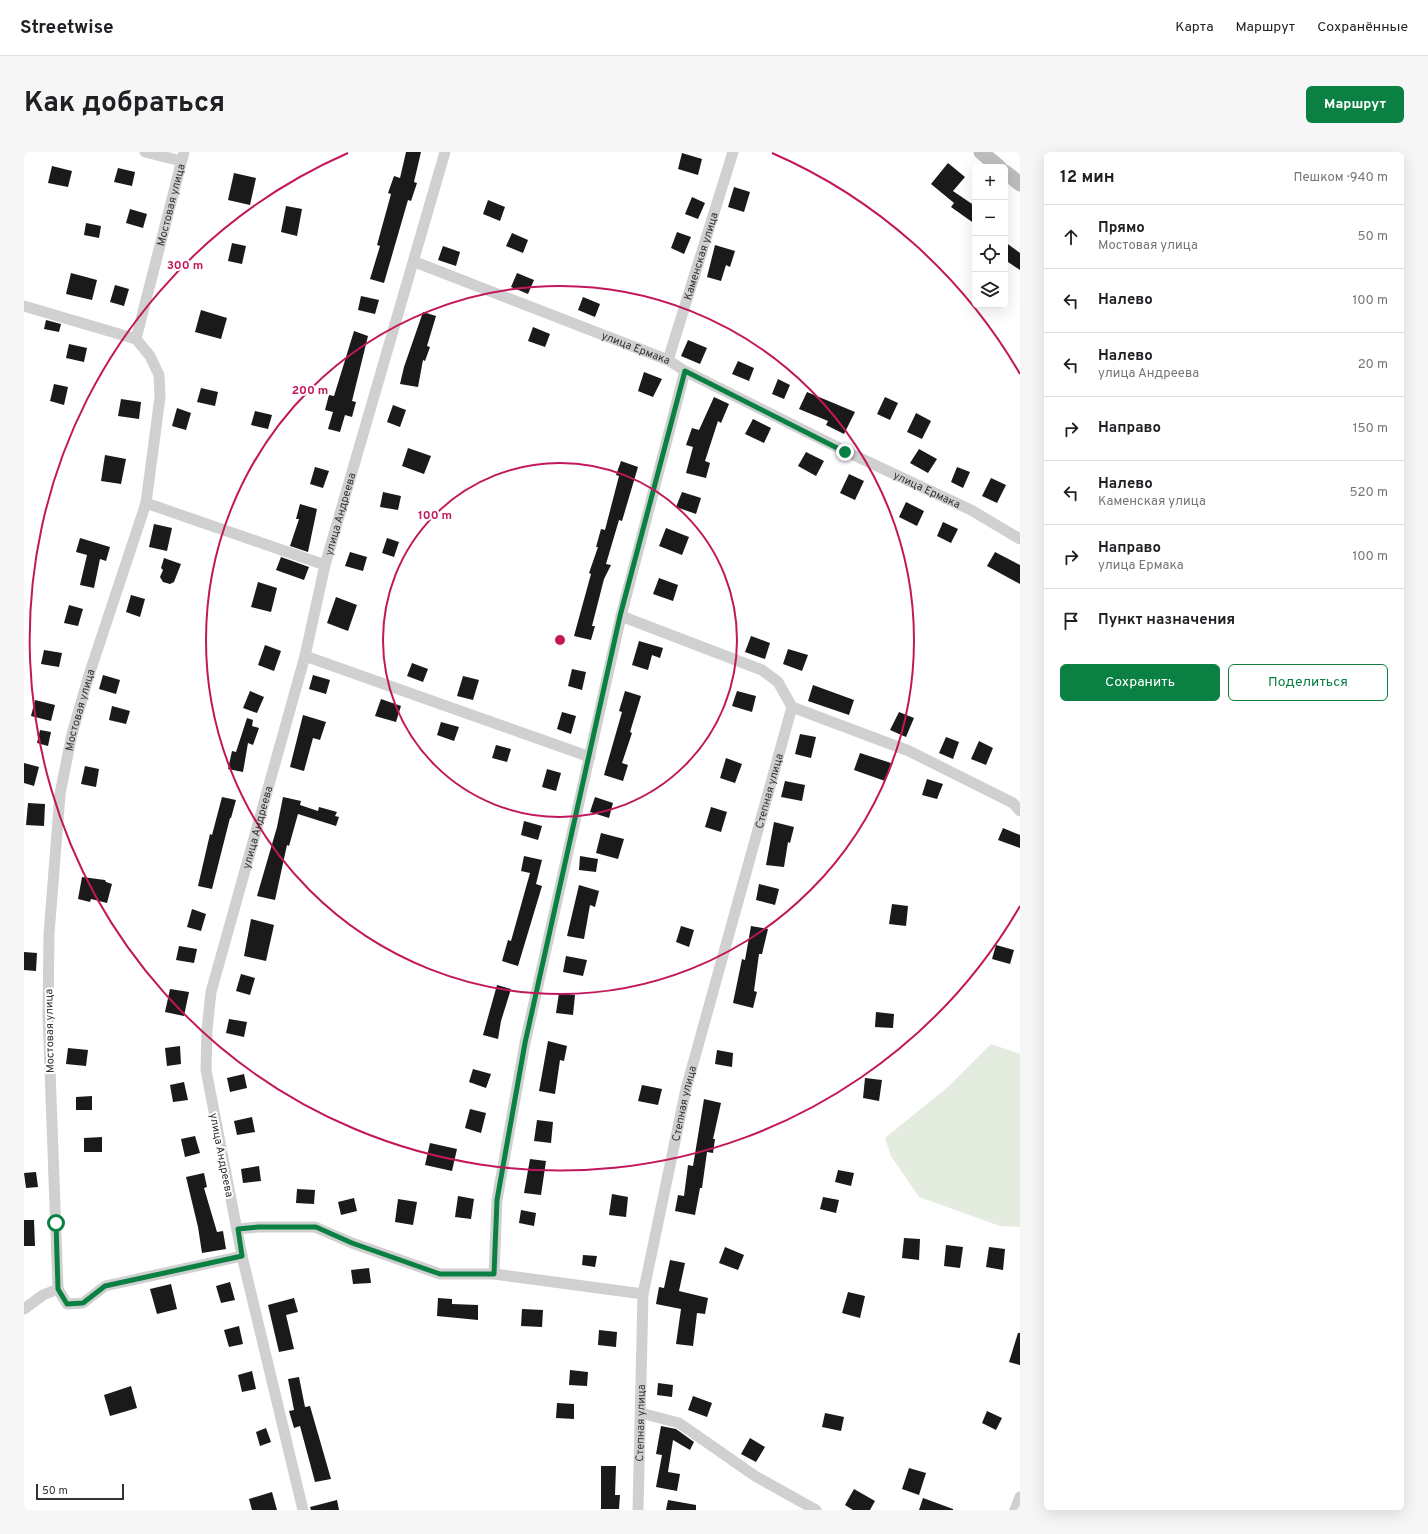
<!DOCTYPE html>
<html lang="ru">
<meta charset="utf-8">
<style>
body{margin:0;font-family:Overpass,sans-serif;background:#f6f6f6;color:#202124}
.controls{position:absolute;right:12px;top:12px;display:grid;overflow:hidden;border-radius:6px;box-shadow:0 4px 16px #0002}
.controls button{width:36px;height:36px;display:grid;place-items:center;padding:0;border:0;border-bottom:1px solid #e0e0e0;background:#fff;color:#202124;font:20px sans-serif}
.scale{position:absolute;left:12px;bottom:10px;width:88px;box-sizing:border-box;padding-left:4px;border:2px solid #333;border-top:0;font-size:11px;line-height:14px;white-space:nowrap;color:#333;-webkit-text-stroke:3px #fff;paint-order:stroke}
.stop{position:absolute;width:12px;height:12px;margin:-9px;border:3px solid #0b8043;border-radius:50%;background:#fff}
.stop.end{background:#0b8043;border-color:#fff;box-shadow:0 1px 4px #0008}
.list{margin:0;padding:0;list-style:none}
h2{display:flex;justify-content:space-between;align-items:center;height:52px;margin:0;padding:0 16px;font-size:17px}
h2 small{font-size:13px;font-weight:400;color:#757577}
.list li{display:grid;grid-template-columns:26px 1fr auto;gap:12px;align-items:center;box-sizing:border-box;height:64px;padding:0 16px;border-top:1px solid #e0e0e0}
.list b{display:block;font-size:15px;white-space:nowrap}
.list p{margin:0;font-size:13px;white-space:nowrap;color:#757577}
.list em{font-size:13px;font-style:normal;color:#757577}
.actions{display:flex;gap:8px;padding:12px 16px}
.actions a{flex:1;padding:9px 0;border:1px solid #0b8043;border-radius:6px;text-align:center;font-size:14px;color:#0b8043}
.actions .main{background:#0b8043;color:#fff}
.icon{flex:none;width:22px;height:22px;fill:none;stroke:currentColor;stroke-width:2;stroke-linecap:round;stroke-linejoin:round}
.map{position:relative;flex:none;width:996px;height:1358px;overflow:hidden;border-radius:6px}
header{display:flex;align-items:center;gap:24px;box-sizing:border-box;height:56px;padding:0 20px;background:#fff;border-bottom:1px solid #e0e0e0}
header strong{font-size:19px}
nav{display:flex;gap:22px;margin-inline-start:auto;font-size:14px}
.intro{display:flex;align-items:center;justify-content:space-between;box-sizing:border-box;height:96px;padding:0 24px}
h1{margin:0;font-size:28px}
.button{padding:10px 18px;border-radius:6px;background:#0b8043;color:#fff;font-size:14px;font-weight:700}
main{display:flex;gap:24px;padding:0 24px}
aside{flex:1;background:#fff;border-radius:6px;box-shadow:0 4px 16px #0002}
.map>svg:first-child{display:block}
</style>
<header>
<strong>Streetwise</strong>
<nav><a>Карта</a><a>Маршрут</a><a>Сохранённые</a></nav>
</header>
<div class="intro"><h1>Как добраться</h1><a class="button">Маршрут</a></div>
<main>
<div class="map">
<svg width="996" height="1358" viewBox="0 0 996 1358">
<rect width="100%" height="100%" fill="#fff"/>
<path fill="#e4ebdf" d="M967,892l29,10v173l-20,-1 -81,-29 -28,-41 -6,-18 64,-52z"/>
<g fill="#1a1a1a">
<path d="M382,0h15l-7,30 3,1 -6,18 -3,-1 -24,83 -14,-4 10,-33 -3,-1 14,-51 -3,-1 6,-17 6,2z"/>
<path d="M658,1l20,6 -4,16 -20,-6z"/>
<path d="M924,11l17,14 -12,14 22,15v18l-24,-17 3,-4 -23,-19z"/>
<path d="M28,14l20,5 -4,16 -20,-4z"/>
<path d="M94,16l17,4 -3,14 -18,-4z"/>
<path d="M210,21l22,5 -6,27 -22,-5z"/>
<path d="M710,35l16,5 -6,20 -16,-5z"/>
<path d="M668,45l13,6 -7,16 -13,-5z"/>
<path d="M464,48l17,7 -5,14 -17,-7z"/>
<path d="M262,54l16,3 -5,27 -16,-4z"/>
<path d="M106,57l17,5 -4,14 -17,-5z"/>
<path d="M62,71l15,3 -2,12 -15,-3z"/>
<path d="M653,80l14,5 -7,17 -13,-6z"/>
<path d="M488,81l16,7 -5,13 -17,-7z"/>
<path d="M981,90l15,11v17l-15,-10z"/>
<path d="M208,91l14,3 -4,18 -14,-3z"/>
<path d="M691,93l20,6 -5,16 -4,-2 -5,16 -14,-4z"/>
<path d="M419,94l17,6 -4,14 -18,-6z"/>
<path d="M47,121l26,7 -5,20 -26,-6z"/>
<path d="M493,121l17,7 -6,14 -17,-7z"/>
<path d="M91,133l14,4 -5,17 -14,-4z"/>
<path d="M337,144l18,4 -4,14 -17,-4z"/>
<path d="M559,145l17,7 -5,13 -17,-7z"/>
<path d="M177,158l26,8 -6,21 -26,-7z"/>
<path d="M399,160l13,4 -9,30 3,1 -5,14 -2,-1 -5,27 -18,-3 4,-17z"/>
<path d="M22,168l15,4 -2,8 -15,-3z"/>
<path d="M509,175l17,7 -5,13 -17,-6z"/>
<path d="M330,179l14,5 -16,65 4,1 -4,15 -7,-2 -5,17 -12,-3 5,-17 -8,-2 4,-15 5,1z"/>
<path d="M664,188l19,8 -7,16 -19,-8z"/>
<path d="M45,192l18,4 -3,14 -18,-4z"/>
<path d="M714,209l16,7 -5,13 -17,-7z"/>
<path d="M620,220l18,7 -9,18 -15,-6z"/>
<path d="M754,227l12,6 -6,14 -12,-5z"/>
<path d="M30,232l14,3 -4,18 -14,-4z"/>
<path d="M177,236l17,4 -3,14 -18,-4z"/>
<path d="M783,240l48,20 -11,22 -18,-9 2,-4 -29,-12z"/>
<path d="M690,245l15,7 -8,19 -3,-2 -13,40 5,2 -4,15 -20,-5 7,-26 -7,-2 6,-17 7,2z"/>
<path d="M861,245l13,6 -8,17 -13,-6z"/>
<path d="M97,247l20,3 -2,17 -21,-3z"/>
<path d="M369,253l13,5 -6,17 -13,-5z"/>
<path d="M153,256l14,5 -5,17 -14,-4z"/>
<path d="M231,259l17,4 -4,14 -17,-4z"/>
<path d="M892,261l15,8 -9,18 -15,-7z"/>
<path d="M729,267l18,9 -7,15 -19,-9z"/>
<path d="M384,296l23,8 -7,18 -22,-8z"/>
<path d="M895,297l18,10 -9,14 -18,-10z"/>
<path d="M782,300l18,9 -8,15 -18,-10z"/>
<path d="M81,303l21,4 -5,25 -20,-3z"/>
<path d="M597,309l17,6 -16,54 -3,-1 -13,44 5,1 -7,14 -12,47h3l-4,14 -17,-4 17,-62 -2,-1 9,-26h-2l5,-18 4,1 14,-54 -3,-1z"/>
<path d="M291,315l14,4 -6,17 -13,-4z"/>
<path d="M933,315l13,5 -7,16 -12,-6z"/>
<path d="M825,322l15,7 -9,19 -15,-7z"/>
<path d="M967,326l15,7 -9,18 -15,-7z"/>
<path d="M359,340l18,4 -3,14 -18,-3z"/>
<path d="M658,340l19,6 -5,16 -20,-7z"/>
<path d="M882,350l18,9 -7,15 -18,-9z"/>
<path d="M276,352l17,5 -9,43 -18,-6 9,-27h-3z"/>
<path d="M919,370l15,7 -7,14 -14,-7z"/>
<path d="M130,372l18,4 -5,23 -18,-4z"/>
<path d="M642,376l23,9 -7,18 -23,-9z"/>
<path d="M56,386l30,9 -4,14 -6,-2 -6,29 -14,-3 7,-30 -11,-3z"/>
<path d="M363,386l12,4 -5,15 -12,-4z"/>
<path d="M326,400l17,5 -4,14 -18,-5z"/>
<path d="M971,400l25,13v19l-33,-18z"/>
<path d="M257,405l28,10 -5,13 -28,-10z"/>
<path d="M140,406l17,6 -7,18 -4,2 -7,-2 -3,-5 3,-7 -2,-2z"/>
<path d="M635,426l19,7 -5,16 -20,-7z"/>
<path d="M234,430l19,6 -6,24 -20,-5z"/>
<path d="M107,443l14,4 -5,18 -14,-5z"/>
<path d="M312,445l21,8 -9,26 -21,-8z"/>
<path d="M45,453l14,4 -5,17 -14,-3z"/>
<path d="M727,484l19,7 -5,16 -20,-7z"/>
<path d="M615,489l24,7 -3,10 -8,-3 -4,15 -16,-5z"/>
<path d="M241,493l16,6 -7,20 -16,-6z"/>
<path d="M764,497l20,6 -6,16 -19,-7z"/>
<path d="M20,498l18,3 -3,14 -18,-3z"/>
<path d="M388,511l16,6 -5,13 -16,-6z"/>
<path d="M548,517l14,3 -4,18 -14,-4z"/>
<path d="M79,523l17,5 -4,14 -17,-5z"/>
<path d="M289,523l17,5 -4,14 -17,-5z"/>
<path d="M439,524l16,4 -6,20 -16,-4z"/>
<path d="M789,533l41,15 -5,15 -41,-14z"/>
<path d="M226,539l14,6 -7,16 -14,-5z"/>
<path d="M601,539l16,5 -11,36 2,1 -10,30 6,2 -5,16 -19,-6 18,-63 -3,-1z"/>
<path d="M713,539l19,5 -4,16 -20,-6z"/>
<path d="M357,547l20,7 -5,16 -21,-6z"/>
<path d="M11,548l20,5 -4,16 -20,-5z"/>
<path d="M88,554l18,5 -4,13 -17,-4z"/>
<path d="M538,560l14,4 -5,18 -14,-5z"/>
<path d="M875,560l15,6 -8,19 -16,-7z"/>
<path d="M279,563l23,7 -6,18 -7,-2 -9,33 -14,-4z"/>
<path d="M223,566l6,2 -1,6 7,2 -6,17 -5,-2 -5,29 -15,-3 4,-18 4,1z"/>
<path d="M417,570l18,5 -5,14 -17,-6z"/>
<path d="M16,578l11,2 -3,14 -11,-3z"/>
<path d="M776,582l16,3 -5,21 -16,-4z"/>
<path d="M922,585l13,5 -6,17 -14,-6z"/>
<path d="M955,589l14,7 -7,17 -15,-6z"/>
<path d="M472,593l15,4 -4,13 -15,-4z"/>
<path d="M836,601l31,10 -6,18 -31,-11z"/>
<path d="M702,606l16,6 -7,19 -15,-5z"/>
<path d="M0,611l15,4 -5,19 -10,-3z"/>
<path d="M61,614l14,3 -3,18 -15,-3z"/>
<path d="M523,617l14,4 -5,18 -14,-4z"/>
<path d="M903,627l16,5 -6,15 -15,-4z"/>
<path d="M761,629l20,4 -3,16 -21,-4z"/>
<path d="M198,645l14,3 -5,18h-1l-18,71 -14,-3 12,-52 2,1z"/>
<path d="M259,645l18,4 -1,4 18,6 1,-4 18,5 -2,4 4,1 -3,9 -38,-12 -9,32 -2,-1 -12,55 -18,-4 20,-69z"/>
<path d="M571,645l18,6 -4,15 -19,-6z"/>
<path d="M4,651l17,1 -1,22 -18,-1z"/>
<path d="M687,655l16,5 -6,20 -16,-5z"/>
<path d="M500,669l18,5 -4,14 -17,-5z"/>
<path d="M750,670l20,5 -4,16 -2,-1 -4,25 -18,-2z"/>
<path d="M979,676l17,7v13l-22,-8z"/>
<path d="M577,681l23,6 -6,20 -22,-6z"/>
<path d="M500,704l18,4 -6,24 6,2 -24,80 -16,-5 6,-21 3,1 19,-68 -9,-2z"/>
<path d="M556,704l18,3 -2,13 -17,-2z"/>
<path d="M58,725l23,3 1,2 6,2 -5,19 -16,-4 -1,3 -12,-3z"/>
<path d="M735,732l20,5 -4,16 -19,-5z"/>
<path d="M555,733l20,6 -4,16 -5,-2 -6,34 -17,-3z"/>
<path d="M868,752l16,2 -2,20 -17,-2z"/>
<path d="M168,757l14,5 -5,17 -14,-4z"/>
<path d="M227,767l23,6 -8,36 -22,-5z"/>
<path d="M657,774l13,4 -5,17 -13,-5z"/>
<path d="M727,774l17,3 -6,25h-3l-5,37 3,1 -4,16 -20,-5 9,-44 3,1z"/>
<path d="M972,793l18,5 -4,14 -18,-5z"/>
<path d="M155,794l18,3 -3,14 -18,-3z"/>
<path d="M0,800l13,1 -1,18 -12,-1z"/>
<path d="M542,804l21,4 -4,16 -20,-4z"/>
<path d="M217,822l14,4 -5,17 -14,-4z"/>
<path d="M473,833l14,4 -10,32 -3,18 -15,-4z"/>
<path d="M146,837l19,3 -5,24 -19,-4z"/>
<path d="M535,841l16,2 -2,20 -17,-2z"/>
<path d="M852,860l18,2 -1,14 -18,-1z"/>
<path d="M205,867l18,3 -3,15 -18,-4z"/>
<path d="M524,889l19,5 -3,15 -4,-1 -5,34 -16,-3z"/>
<path d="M156,894l1,18 -14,2 -2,-18z"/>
<path d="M44,896l20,2 -2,16 -20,-2z"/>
<path d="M693,898l16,3 -1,14 -17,-3z"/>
<path d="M449,917l18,5 -5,14 -17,-6z"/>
<path d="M220,922l3,14 -17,4 -3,-14z"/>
<path d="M841,926l17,2 -3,21 -16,-3z"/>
<path d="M160,930l4,18 -15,2 -3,-17z"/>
<path d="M618,933l20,4 -4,16 -20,-4z"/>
<path d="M68,944v14h-16v-13z"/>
<path d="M680,947l17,4 -8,36h2l-2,14 -6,-1 -5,36h-2l-5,27 -20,-4 3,-16 6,1 4,-31 5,1z"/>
<path d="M446,957l16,4 -5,20 -16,-5z"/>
<path d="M228,965l3,15 -18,3 -3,-14z"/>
<path d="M513,968l16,2 -2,21 -17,-2z"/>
<path d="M171,984l5,17 -15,4 -4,-18z"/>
<path d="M78,985v15h-18v-14z"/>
<path d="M406,991l27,6 -5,22 -27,-6z"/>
<path d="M506,1007l16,2 -5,34 -17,-2z"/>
<path d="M235,1014l2,15 -18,2 -2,-14z"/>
<path d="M814,1018l16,3 -3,13 -16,-4z"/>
<path d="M12,1020l2,15 -12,1 -2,-15z"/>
<path d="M180,1021l3,14 -3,1 13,44 6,-1 3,18 -24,4 -4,-26 -12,-50z"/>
<path d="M273,1037l18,1 -1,14 -18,-1z"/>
<path d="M588,1042l16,3 -2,20 -17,-2z"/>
<path d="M434,1044l16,3 -3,20 -16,-2z"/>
<path d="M799,1045l16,3 -3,13 -16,-4z"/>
<path d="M330,1046l3,13 -16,4 -3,-13z"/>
<path d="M374,1047l19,3 -4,23 -18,-3z"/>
<path d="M497,1058l15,3 -2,13 -15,-3z"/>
<path d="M0,1068h10l1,26h-11z"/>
<path d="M880,1086l16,1 -1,21 -17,-2z"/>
<path d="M922,1093l17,2 -3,21 -16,-2z"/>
<path d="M701,1095l19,8 -6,15 -19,-7z"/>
<path d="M965,1095l16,2 -2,21 -17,-3z"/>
<path d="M559,1103l14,1 -2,11 -13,-2z"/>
<path d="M646,1108l15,3 -6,28 29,7 -3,16 -8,-1 -4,33 -17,-2 5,-35 -25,-5 3,-17 5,1z"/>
<path d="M345,1116l2,15 -18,1 -2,-14z"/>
<path d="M206,1130l5,18 -14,3 -5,-17z"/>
<path d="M147,1132l6,25 -20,5 -7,-25z"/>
<path d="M824,1140l17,4 -5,22 -18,-5z"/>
<path d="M270,1146l4,14 -12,3 8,34 -15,3 -11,-47z"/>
<path d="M414,1146l14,1v5l26,1v15l-41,-4z"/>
<path d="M498,1157l21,1 -1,17 -21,-1z"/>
<path d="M215,1174l4,18 -14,3 -5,-17z"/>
<path d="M575,1178l18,2 -1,15 -18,-2z"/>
<path d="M994,1181h2v32l-11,-3z"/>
<path d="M546,1218l18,2 -1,14 -18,-1z"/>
<path d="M228,1219l4,18 -14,3 -4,-17z"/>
<path d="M275,1225l6,30 5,-1 21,73 -16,3 -15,-56 -6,2 -5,-17 5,-1 -6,-31z"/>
<path d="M634,1231l15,2 -1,12 -15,-2z"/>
<path d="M107,1234l6,22 -27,8 -6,-21z"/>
<path d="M669,1244l19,7 -5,14 -19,-7z"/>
<path d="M533,1251l17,1v15l-18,-1z"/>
<path d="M963,1259l15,7 -6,12 -14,-7z"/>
<path d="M801,1261l19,4 -3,14 -19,-4z"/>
<path d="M637,1274l15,3 18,13 -4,8 -17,-10 -5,32 12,2 -3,17 -21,-4 6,-32 -6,-1z"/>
<path d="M242,1276l5,14 -11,4 -4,-14z"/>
<path d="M726,1286l15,9 -9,15 -15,-8z"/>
<path d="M577,1314h15l-1,29h5l-1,14h-18z"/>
<path d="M885,1316l17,5 -7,22 -17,-6z"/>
<path d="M830,1337l21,12 -5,9h-17l-8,-5z"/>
<path d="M248,1340l5,18h-25l-3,-11z"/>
<path d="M899,1346l30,11v1h-34z"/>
<path d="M313,1348l2,10h-28l-1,-3z"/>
<path d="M644,1348l28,5v5h-30z"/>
</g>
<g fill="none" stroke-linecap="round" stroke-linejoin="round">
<g stroke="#d0d0d0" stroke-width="11">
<path d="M121,0l36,9"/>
<path id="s1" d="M391,110l253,98 17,11 160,80 126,59 49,29"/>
<path d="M0,154l112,33"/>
<path id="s2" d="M644,208l65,-208"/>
<path d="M122,351l179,62"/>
<path d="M597,464l141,54 16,12 14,25 117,44 104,52 7,8"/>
<path d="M281,504l285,101"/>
<path d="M213,1077l21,-2h57l37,16 88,31h54l149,20"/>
<path d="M470,1122l3,-74 28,-157 96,-427 64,-245"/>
<path id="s3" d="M34,1137l-10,-274 1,-81 11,-140 12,-60 17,-59 57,-172 14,-106 -1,-22 -9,-19 -14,-17 48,-187"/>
<path d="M0,1157l19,-14 15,-6 9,15 16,-1 22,-17 137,-30"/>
<path d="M617,1261l38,10 76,53 61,34"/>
<path id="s4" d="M279,1358l-61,-254 -36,-186 1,-40 4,-38 94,-336 20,-91 120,-413"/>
<path id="s5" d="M614,1358l5,-216 43,-205 106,-382"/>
<path d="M991,1358l5,-13"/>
</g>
<g stroke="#bdbdbd" stroke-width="15">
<path d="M957,0l18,15"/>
<path d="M981,20l15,12"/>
</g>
</g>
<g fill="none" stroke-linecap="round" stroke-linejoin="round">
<path stroke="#0b8043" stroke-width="5" d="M32,1071l2,66 9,15 16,-1 22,-17 137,-30 -4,-27 20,-2h58l36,16 88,31h54l3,-74 28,-157 95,-427 65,-245 160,81"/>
</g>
<g fill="none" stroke="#c2185b" stroke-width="2">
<circle cx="536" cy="488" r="177"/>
<circle cx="536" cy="488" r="354"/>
<path d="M996 754A531 531 0 1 1 324 1M748 1A531 531 0 0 1 996 222"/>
</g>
<g text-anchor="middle" stroke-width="4" stroke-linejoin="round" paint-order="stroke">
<g font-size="11" fill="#333" stroke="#fff">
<text dy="4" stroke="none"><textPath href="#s3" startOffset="1110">Мостовая улица</textPath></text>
<text dy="4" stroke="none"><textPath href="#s2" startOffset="109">Каменская улица</textPath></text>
<text dy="4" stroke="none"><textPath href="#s1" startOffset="237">улица Ермака</textPath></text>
<text dy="4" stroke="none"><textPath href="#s1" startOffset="561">улица Ермака</textPath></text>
<text dy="4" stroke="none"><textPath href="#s4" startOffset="1024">улица Андреева</textPath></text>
<text dy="4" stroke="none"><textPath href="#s3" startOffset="582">Мостовая улица</textPath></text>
<text dy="4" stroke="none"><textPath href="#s5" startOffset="735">Степная улица</textPath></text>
<text dy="4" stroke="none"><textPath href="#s4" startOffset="700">улица Андреева</textPath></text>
<text transform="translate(25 879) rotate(-91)" y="4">Мостовая улица</text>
<text dy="4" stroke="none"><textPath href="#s5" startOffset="411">Степная улица</textPath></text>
<text transform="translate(198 1003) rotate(79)" y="4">улица Андреева</text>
<text dy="4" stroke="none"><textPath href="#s5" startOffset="87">Степная улица</textPath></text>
</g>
</g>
<circle cx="536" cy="488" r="6" fill="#c2185b" stroke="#fff" stroke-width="2"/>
<g font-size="12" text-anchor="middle" font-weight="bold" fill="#c2185b" stroke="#fff" stroke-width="4" stroke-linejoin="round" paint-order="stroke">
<text x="161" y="117">300 m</text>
<text x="286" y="242">200 m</text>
<text x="411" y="367">100 m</text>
</g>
</svg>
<div class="controls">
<button>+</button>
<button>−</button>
<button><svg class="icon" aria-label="locate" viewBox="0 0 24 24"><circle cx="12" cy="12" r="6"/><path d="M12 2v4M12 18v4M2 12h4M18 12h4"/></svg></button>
<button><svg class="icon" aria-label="layers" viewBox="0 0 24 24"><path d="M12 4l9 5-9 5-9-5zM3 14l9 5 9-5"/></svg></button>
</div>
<div class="scale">50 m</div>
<div class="stop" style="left:32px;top:1071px"></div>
<div class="stop end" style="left:821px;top:300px"></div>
</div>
<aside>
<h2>12 мин<small>Пешком · 940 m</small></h2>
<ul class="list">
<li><svg class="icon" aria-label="ahead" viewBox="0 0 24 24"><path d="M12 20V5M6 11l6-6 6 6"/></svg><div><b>Прямо</b><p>Мостовая улица</p></div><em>50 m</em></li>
<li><svg class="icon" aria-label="left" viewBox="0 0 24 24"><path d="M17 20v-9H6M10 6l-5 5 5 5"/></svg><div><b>Налево</b></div><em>100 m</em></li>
<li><svg class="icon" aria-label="left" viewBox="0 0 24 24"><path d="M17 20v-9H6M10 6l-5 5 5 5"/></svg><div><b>Налево</b><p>улица Андреева</p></div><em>20 m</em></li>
<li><svg class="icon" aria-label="right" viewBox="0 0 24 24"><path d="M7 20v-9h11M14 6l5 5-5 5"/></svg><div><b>Направо</b></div><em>150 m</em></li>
<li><svg class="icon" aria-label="left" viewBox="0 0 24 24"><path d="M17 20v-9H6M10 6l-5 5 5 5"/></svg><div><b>Налево</b><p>Каменская улица</p></div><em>520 m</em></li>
<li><svg class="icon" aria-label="right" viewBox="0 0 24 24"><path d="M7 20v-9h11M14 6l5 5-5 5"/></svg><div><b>Направо</b><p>улица Ермака</p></div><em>100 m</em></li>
<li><svg class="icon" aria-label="arrive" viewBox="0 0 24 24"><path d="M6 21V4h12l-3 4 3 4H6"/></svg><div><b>Пункт назначения</b></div></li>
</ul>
<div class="actions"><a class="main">Сохранить</a><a>Поделиться</a></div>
</aside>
</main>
